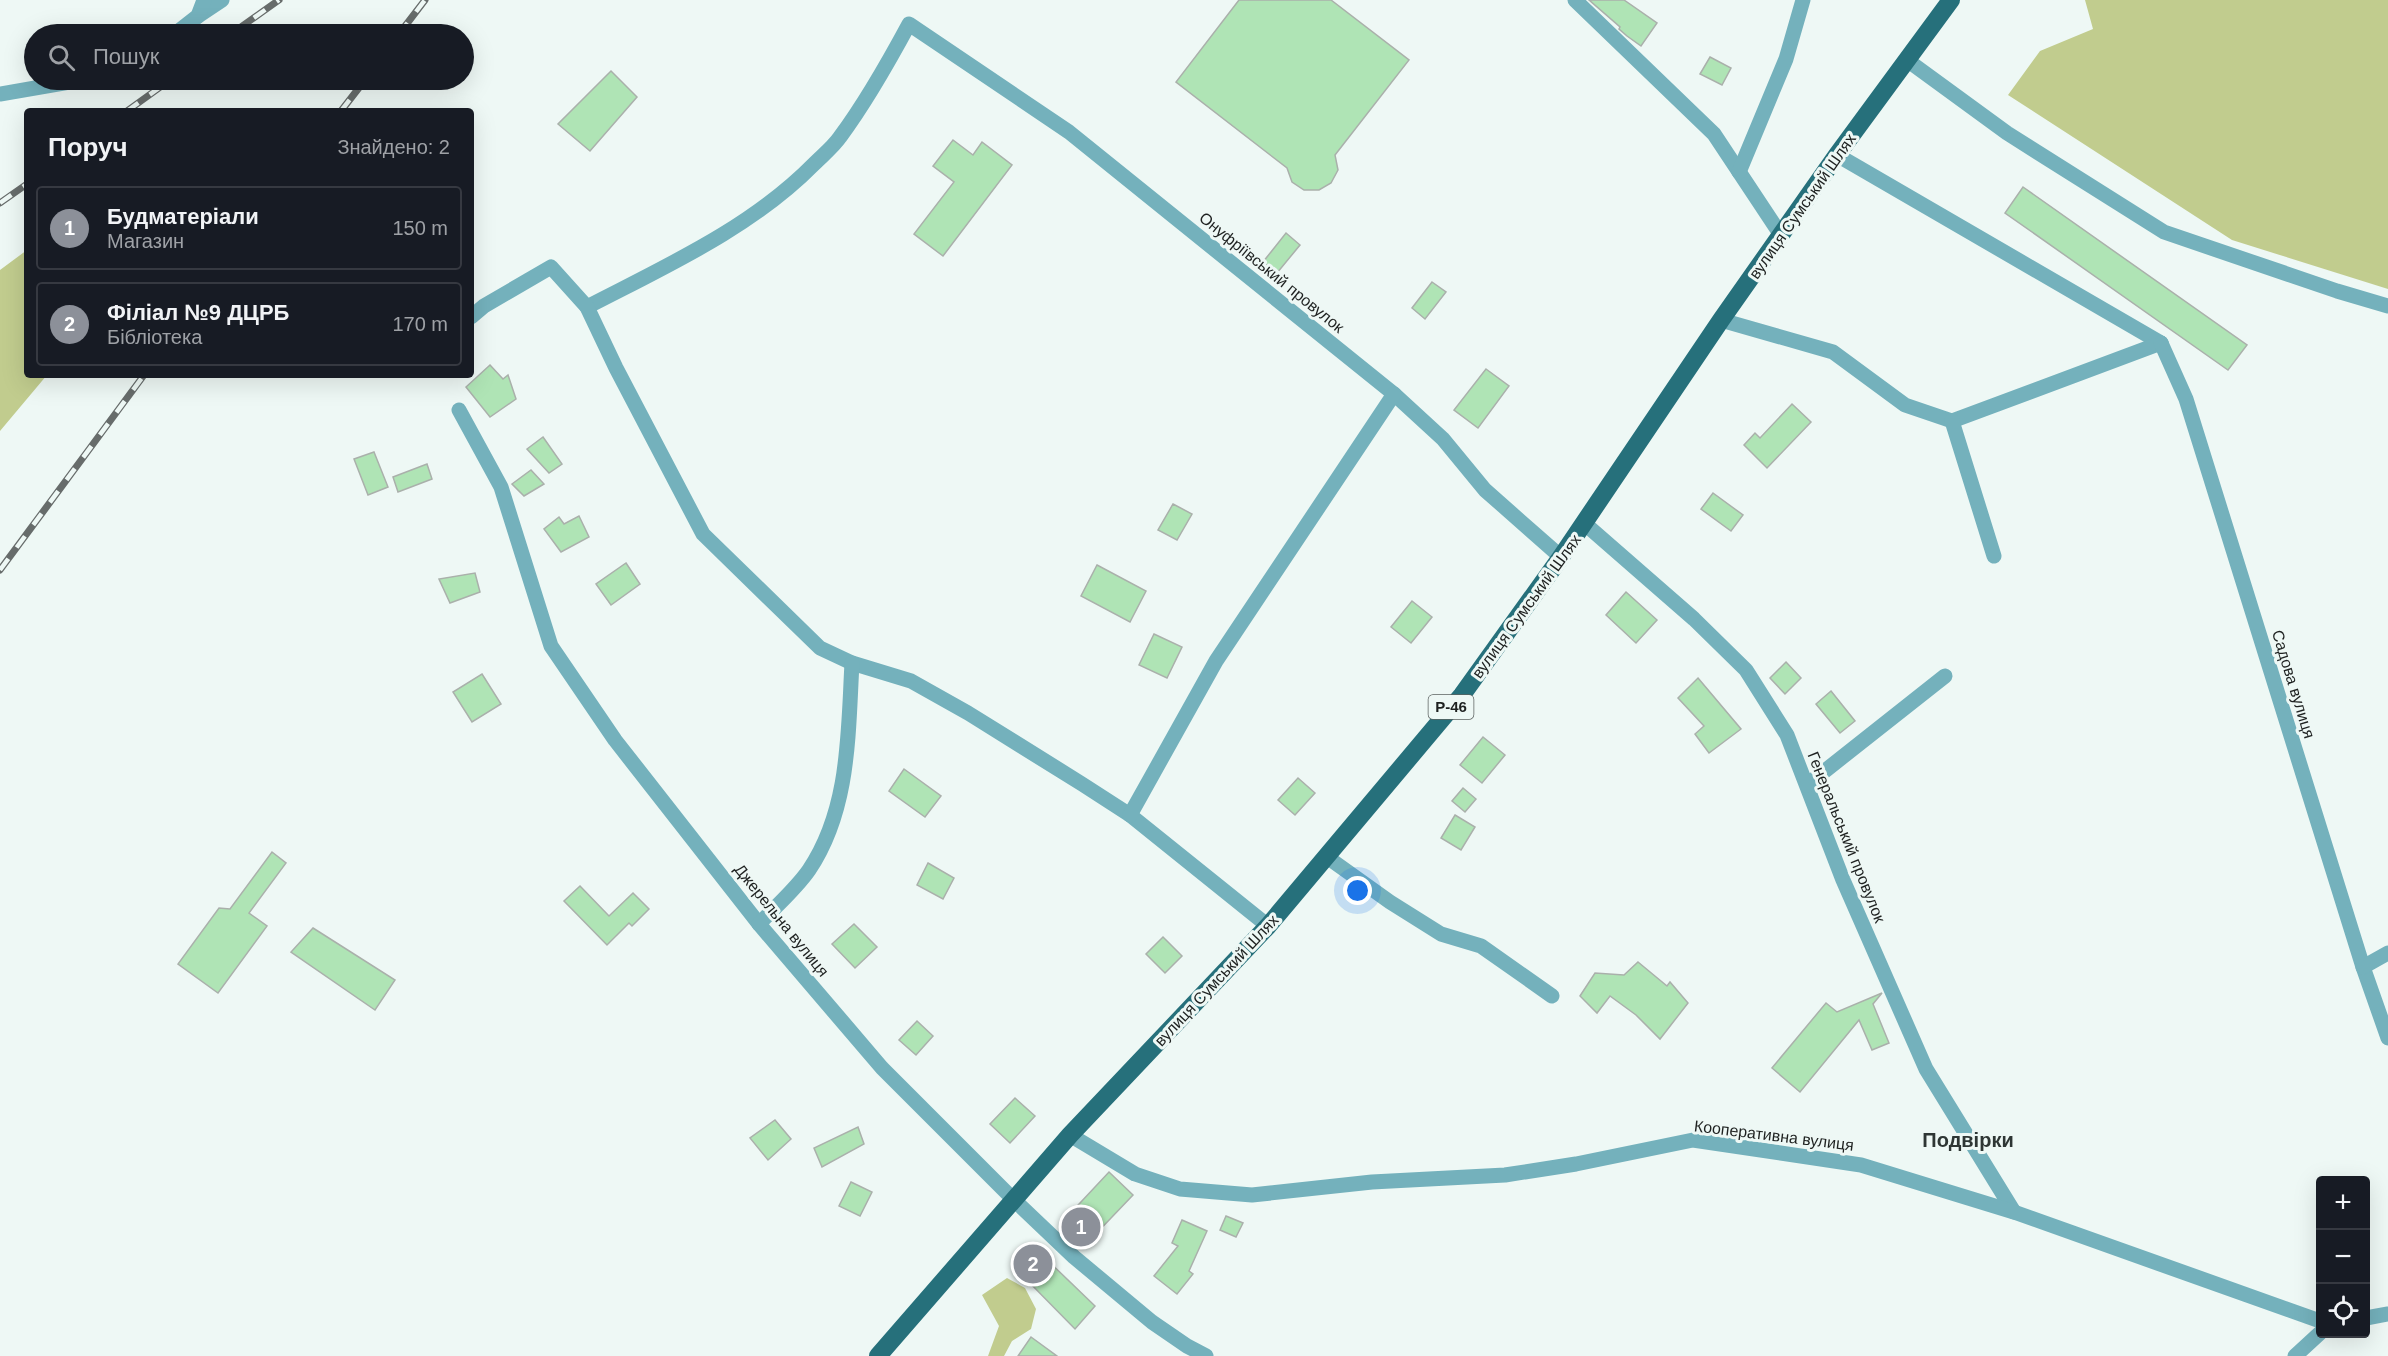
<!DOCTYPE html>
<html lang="uk">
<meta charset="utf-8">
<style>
body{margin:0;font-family:Helvetica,sans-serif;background:#20242c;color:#f1f3f6}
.controls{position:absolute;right:18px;bottom:18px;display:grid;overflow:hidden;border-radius:6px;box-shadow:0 6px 24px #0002}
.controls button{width:54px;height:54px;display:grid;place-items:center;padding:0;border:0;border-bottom:2px solid #363941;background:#171b24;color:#f1f3f6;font:30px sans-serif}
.you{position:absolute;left:1358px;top:891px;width:21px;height:21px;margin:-15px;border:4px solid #fff;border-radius:50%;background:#1a73e8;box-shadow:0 0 0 9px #1a73e833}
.badge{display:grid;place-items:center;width:39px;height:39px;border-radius:50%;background:#8c9099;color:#fff;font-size:20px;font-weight:700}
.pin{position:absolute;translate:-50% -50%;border:3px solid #fff;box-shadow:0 2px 6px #0006}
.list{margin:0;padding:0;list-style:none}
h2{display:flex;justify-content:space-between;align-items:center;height:78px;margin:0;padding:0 24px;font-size:26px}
h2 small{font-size:20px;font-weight:400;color:#9ea1a6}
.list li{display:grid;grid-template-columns:39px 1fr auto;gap:18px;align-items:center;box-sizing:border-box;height:84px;margin:0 12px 12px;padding:0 12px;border:2px solid #363941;border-radius:6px}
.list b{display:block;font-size:22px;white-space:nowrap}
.list p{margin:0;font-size:20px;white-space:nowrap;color:#9ea1a6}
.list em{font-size:20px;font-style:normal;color:#9ea1a6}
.icon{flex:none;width:33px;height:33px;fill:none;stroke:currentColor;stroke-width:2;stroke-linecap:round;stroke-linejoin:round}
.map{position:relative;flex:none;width:2388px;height:1356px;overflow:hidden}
.search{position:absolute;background:#171b24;box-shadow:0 6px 24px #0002;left:24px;top:24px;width:450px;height:66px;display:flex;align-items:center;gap:15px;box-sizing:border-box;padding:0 21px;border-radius:33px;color:#9ea1a6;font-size:22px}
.panel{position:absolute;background:#171b24;box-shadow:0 6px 24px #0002;left:24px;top:108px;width:450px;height:270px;border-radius:6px}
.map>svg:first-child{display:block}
</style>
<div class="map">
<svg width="2388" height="1356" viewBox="0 0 2388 1356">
<rect width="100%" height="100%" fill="#eef8f5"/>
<g fill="#c1cc8e">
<path d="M2085,0h303v289l-156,-49 -224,-145 32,-44 53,-22z"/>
<path d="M27,250v125h20l-47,56v-161z"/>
<path d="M1007,1278l18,10 11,21 -5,20 -19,12 -8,15h-16l11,-30 -17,-31z"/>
</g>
<g fill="#afe4b5" stroke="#aab0ab" stroke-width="1.5">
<path d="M1239,0h92l78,60 -74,95 3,15 -7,13 -12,7h-15l-12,-8 -5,-14 -111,-86z"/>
<path d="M1589,0h35l33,23 -16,23 -14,-10 -8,-7 1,-2z"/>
<path d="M1710,57l21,11 -9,17 -22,-11z"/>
<path d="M611,71l26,26 -47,54 -32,-27z"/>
<path d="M953,140l20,15 9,-13 30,23 -69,91 -29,-22 40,-52 -21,-16z"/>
<path d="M2023,187l224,158 -19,25 -223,-157z"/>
<path d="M1286,233l14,12 -23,28 -14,-11z"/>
<path d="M1432,282l14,10 -21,27 -13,-11z"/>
<path d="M490,365l13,14 5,-4 8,24 -26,18 -24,-30z"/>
<path d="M1486,369l23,17 -31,42 -24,-18z"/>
<path d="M1792,404l19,18 -44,46 -23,-23 11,-12 5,5z"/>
<path d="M543,437l19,27 -13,9 -22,-24z"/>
<path d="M374,452l14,35 -20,8 -14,-36z"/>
<path d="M427,464l5,15 -34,13 -5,-15z"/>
<path d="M531,470l13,14 -20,12 -12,-12z"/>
<path d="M1713,493l30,22 -12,16 -30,-22z"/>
<path d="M1173,504l19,10 -15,26 -19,-10z"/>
<path d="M579,516l10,21 -28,15 -17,-23 15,-12 5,7z"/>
<path d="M626,563l14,21 -29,21 -15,-21z"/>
<path d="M1097,565l49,26 -16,31 -49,-26z"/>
<path d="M475,573l5,19 -30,11 -11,-24z"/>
<path d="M1626,592l31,28 -21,23 -30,-28z"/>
<path d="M1412,601l20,16 -21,26 -20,-16z"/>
<path d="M1154,634l28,13 -15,31 -28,-13z"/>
<path d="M1786,662l15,16 -16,16 -15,-16z"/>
<path d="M482,674l19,30 -29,18 -19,-30z"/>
<path d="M1698,678l43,51 -32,24 -14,-19 9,-8 -26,-28z"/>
<path d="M1831,691l24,30 -15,12 -24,-29z"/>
<path d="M1483,737l22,18 -23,28 -22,-18z"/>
<path d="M904,769l37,27 -16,21 -36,-26z"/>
<path d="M1298,778l17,15 -20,22 -17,-15z"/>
<path d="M1463,788l13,11 -11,13 -13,-11z"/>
<path d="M1455,815l20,12 -14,23 -20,-12z"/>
<path d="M272,852l14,11 -37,50 18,13 -49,67 -40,-29 41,-56 11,1z"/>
<path d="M928,863l26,15 -11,21 -26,-14z"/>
<path d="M580,886l29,30 24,-23 16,16 -17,17 -3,-3 -22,22 -43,-44z"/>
<path d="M854,924l23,23 -22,21 -23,-24z"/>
<path d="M313,928l82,52 -20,30 -84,-58z"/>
<path d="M1163,937l19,19 -17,17 -19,-19z"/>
<path d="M1638,962l29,24 3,-4 18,21 -28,36 -24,-24 -26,-19 -13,17 -17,-17 15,-23 29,2z"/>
<path d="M1882,993l-9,11 16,39 -17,7 -13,-30 -59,72 -28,-24 54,-65 11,9z"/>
<path d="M917,1021l16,15 -17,19 -17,-15z"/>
<path d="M1015,1098l20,18 -25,27 -20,-19z"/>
<path d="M775,1120l16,19 -23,21 -18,-22z"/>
<path d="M858,1127l6,17 -42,23 -8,-19z"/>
<path d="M1109,1172l24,23 -43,45 -24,-22z"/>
<path d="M851,1182l21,10 -12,24 -21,-10z"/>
<path d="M1226,1216l17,7 -7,14 -16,-7z"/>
<path d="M1182,1220l25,11 -18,40 4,3 -16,20 -23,-18 24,-30 -6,-3z"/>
<path d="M1042,1255l53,51 -20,23 -53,-54z"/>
<path d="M1031,1337l26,19h-39z"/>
</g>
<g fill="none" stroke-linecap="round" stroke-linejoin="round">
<g stroke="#74b1bc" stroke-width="15">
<path d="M1575,0l139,134 67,101"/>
<path d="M198,16l24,-16"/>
<path d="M175,34l23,-18 6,-16"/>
<path d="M1907,60l100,73 157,99 173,59 51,15"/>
<path d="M0,94l81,-14"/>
<path d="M1837,155l324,188"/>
<path d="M1739,172l47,-113 17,-59"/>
<path d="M587,307c79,-41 164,-79 227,-143 9,-9 19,-17 26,-27 26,-35 48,-74 69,-113l160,108 325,262 49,45 42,51 76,67"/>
<path d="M471,317l13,-11 67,-39 36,40 29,61 87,166 117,114 32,15 59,18 57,32 114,71 48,31 138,111"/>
<path d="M1721,320l112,32 72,53 47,16 209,-78"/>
<path d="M2161,343l25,56 177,568 25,71"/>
<path d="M459,410l42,77 50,159 64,94 144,184 123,144 131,131 61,58 78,65 35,24 19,10"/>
<path d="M1952,421l42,135"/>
<path d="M1584,523l110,96 52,51 41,65 56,145 83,189 88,143"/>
<path d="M1807,785l138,-109"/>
<path d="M1130,815l86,-154 178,-267"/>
<path d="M1327,857l63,45 51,32 40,12 71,50"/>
<path d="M759,924c16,-17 36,-34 50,-54 41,-61 39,-137 43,-207"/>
<path d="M2363,967l25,-14"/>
<path d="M1070,1135l65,39 45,15 72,6 120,-13 133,-7 71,-11 117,-24 168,25 153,47 306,109"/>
<path d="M2366,1318l22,-4"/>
<path d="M2295,1356l25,-23"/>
</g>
<path stroke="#26707b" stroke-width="18" d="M878,1356l192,-221 198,-209 194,-231 99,-138 160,-237 116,-165 114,-155"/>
<g stroke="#676c6b" stroke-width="7">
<g id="rail">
<path d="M231,34l48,-34"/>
<path d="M399,34l26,-34"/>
<path d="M127,111l43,-31"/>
<path d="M341,111l24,-31"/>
<path d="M0,203l27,-19"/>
<path d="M0,570l144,-195"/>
</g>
</g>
<use href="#rail" stroke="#eef8f5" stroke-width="4.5" stroke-dasharray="14" stroke-linecap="butt"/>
</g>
<g text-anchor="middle" stroke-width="6" stroke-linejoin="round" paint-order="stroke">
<rect fill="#eef8f5" stroke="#5c6260" stroke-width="1.5" x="1428.5" y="695" width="45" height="24" rx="4.5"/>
<g font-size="15" font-weight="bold" fill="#1e2120">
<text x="1451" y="712">Р-46</text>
</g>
<g font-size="16" fill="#1e2120" stroke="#eef8f5">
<text transform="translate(1802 206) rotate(-55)" y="6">вулиця Сумський Шлях</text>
<text transform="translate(1272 272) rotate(39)" y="6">Онуфріївський провулок</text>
<text transform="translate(1526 606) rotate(-54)" y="6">вулиця Сумський Шлях</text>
<text transform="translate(2294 684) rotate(73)" y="6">Садова вулиця</text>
<text transform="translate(1847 837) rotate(68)" y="6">Генеральський провулок</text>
<text transform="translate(782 920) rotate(51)" y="6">Джерельна вулиця</text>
<text transform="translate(1216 980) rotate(-47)" y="6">вулиця Сумський Шлях</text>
<text transform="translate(1774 1135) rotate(7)" y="6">Кооперативна вулиця</text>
</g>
<g font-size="20" font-weight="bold" fill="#2e3634" stroke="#eef8f5">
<text x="1968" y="1147">Подвірки</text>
</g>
</g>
</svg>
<div class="controls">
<button>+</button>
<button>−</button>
<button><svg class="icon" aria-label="locate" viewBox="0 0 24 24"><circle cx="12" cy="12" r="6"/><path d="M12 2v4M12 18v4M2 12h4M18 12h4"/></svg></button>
</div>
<div class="you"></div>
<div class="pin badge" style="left:1081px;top:1227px">1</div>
<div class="pin badge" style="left:1033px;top:1264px">2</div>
<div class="search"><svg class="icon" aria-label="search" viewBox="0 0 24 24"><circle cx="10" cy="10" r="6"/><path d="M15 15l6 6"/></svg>Пошук</div>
<section class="panel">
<h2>Поруч<small>Знайдено: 2</small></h2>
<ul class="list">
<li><span class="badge">1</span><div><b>Будматеріали</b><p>Магазин</p></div><em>150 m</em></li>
<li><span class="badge">2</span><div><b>Філіал №9 ДЦРБ</b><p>Бібліотека</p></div><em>170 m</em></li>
</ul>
</section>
</div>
